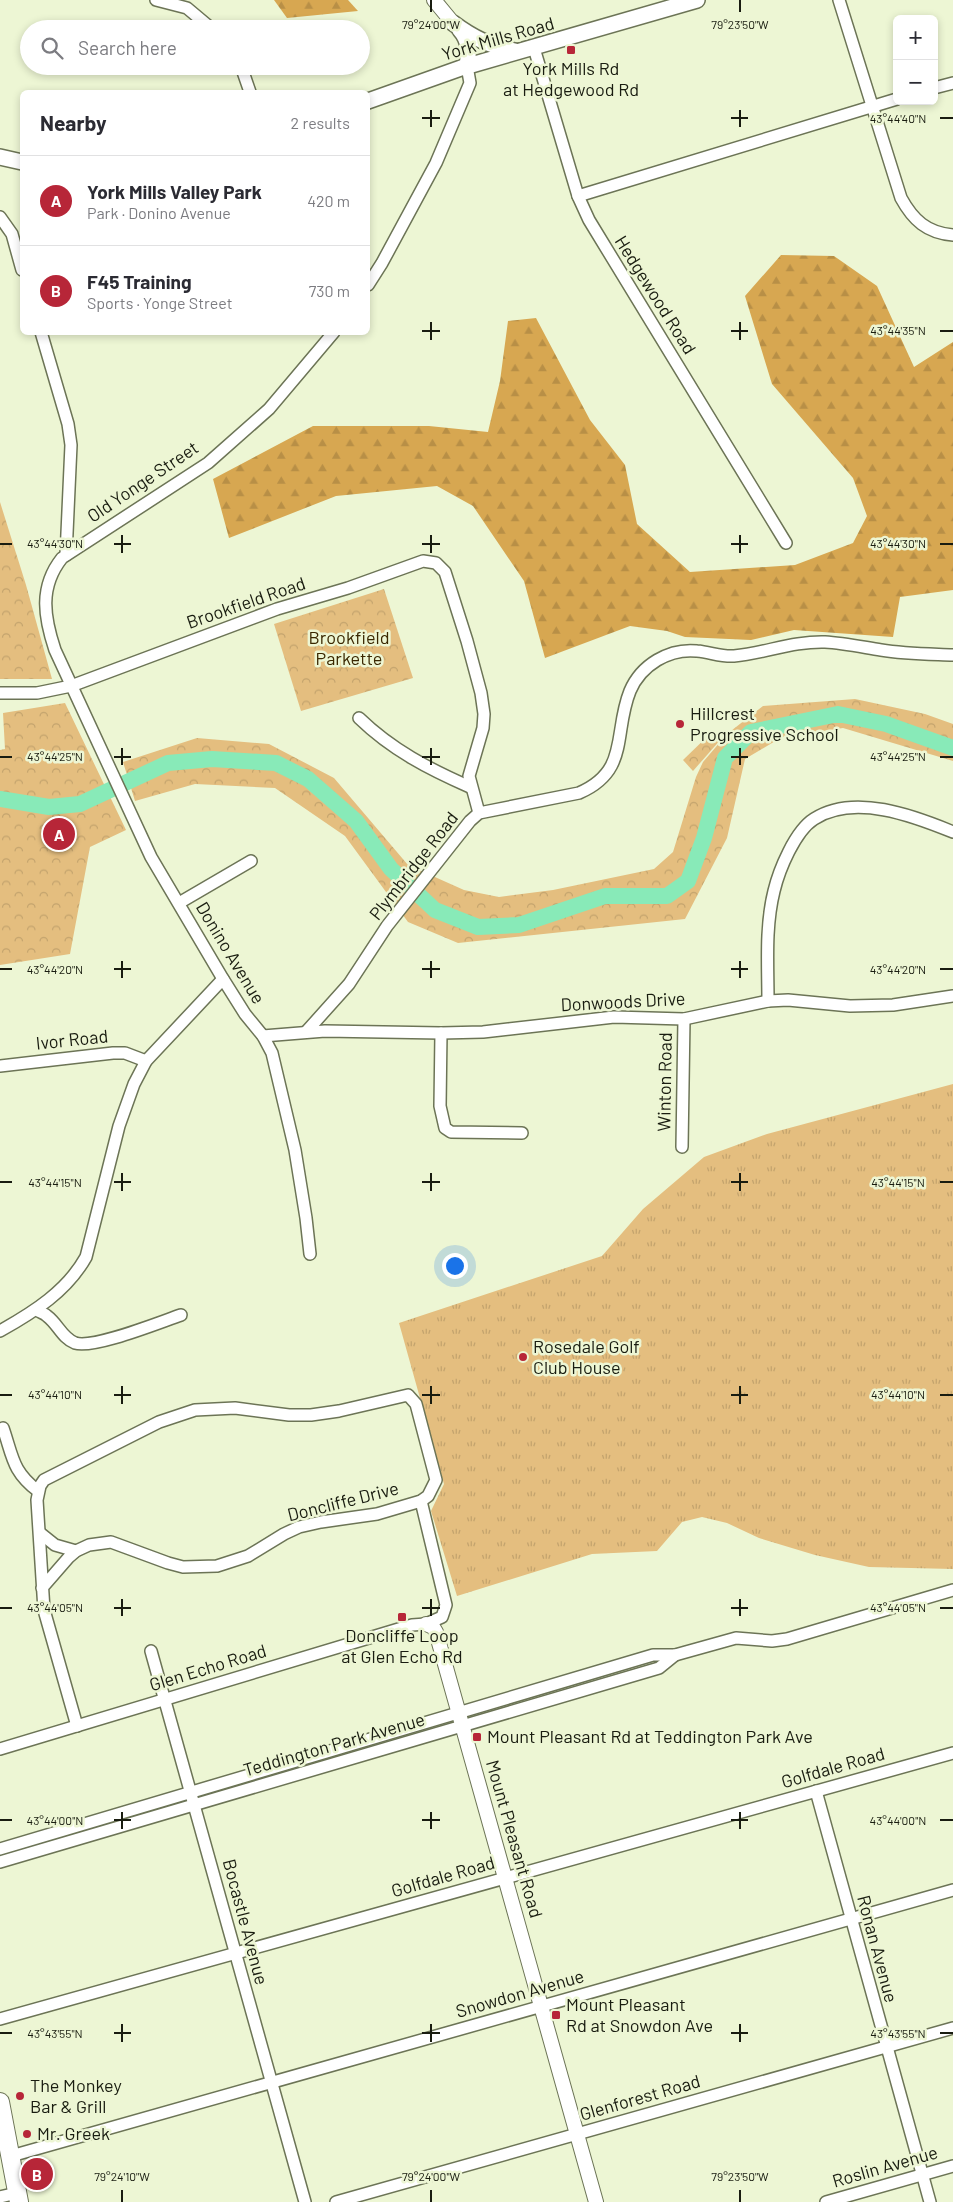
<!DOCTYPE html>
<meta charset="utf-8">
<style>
body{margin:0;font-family:Barlow,sans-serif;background:#f7f7f7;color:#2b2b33}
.controls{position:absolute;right:15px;top:15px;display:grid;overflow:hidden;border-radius:8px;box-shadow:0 2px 8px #0003}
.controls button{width:45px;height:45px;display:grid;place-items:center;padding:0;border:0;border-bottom:1px solid #e1e1e2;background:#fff;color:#2b2b33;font:25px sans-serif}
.you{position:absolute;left:454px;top:1265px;width:18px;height:18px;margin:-12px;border:4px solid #fff;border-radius:50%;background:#1a73e8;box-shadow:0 0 0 8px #1a73e833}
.badge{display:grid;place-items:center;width:32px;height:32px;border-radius:50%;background:#b72638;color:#fff;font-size:16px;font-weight:700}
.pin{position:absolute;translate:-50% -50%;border:2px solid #fff;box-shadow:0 1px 5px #0006}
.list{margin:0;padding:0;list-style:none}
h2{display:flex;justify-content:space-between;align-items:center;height:65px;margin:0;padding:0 20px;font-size:21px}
h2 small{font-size:16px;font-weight:400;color:#7c7c81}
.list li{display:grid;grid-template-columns:32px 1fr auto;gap:15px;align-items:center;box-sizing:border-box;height:90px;padding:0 20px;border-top:1px solid #e1e1e2}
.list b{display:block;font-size:19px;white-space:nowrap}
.list p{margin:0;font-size:16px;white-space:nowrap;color:#7c7c81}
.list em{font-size:16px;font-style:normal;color:#7c7c81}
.icon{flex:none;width:28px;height:28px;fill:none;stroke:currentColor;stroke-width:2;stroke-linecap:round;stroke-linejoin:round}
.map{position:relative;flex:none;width:953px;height:2202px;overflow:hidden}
.search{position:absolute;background:#fff;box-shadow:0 2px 8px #0003;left:20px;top:20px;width:350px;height:55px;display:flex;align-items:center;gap:12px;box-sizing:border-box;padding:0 18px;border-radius:28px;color:#7c7c81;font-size:19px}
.panel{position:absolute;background:#fff;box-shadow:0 2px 8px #0003;left:20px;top:90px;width:350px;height:245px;border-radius:8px}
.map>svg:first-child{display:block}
</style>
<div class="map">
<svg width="953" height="2202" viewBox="0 0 953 2202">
<defs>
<pattern id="grass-tufts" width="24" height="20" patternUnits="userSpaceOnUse" patternTransform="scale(1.25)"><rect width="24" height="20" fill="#e4be7f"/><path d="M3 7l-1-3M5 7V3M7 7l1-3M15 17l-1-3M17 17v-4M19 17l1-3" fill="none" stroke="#c3a36d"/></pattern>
<pattern id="forest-firs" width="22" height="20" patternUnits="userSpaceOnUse" patternTransform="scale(1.25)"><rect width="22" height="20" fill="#d7a751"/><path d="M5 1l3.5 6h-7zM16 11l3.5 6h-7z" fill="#b88f46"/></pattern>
<pattern id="park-crowns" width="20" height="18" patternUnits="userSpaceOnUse" patternTransform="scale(1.25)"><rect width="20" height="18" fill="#e4be7f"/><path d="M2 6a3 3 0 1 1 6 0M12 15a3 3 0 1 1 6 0" fill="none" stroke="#c3a36d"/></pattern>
</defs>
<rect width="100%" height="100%" fill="#edf6d4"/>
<path fill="url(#grass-tufts)" d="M953,1084v485l-84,-2 -54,-12 -56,-17 -32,-15 -25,-6 -20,5 -25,29 -65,3 -135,42 -26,-85 13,-27 -45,-161 203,-67 41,-47 61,-52 63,-23z"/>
<g fill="url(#forest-firs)">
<path d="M274,0h74l10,11 -71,7z"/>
<path d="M781,255l53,1 43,30 37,81 39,-25v248l-53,7 -7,40 -99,-7 -43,10 -66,-3 -18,-6 -37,-5 -85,32 -21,-77 -51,-75 -36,-20 -101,10 -107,42 -16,-59 100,-53h116l59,6 12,-51 8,-60 28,-3 54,102 35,45 12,59 53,48 105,-7 58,-22 14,-27 -14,-38 -81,-94 -27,-88z"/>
</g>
<g fill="url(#park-crowns)">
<path d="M0,502l26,83 26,94h-52z"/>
<path d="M384,589l29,89 -112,33 -27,-87z"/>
<path d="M855,699l70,15 28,10v37l-110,-33 -61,9 -37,22 -18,79 -42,81 -227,24 -50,-21 -63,-86 -70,-48 -80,-4 -60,17 -12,-39 74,-24 72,6 65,34 74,87 56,25 35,7 54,-7 101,-21 19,-17 23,-75 7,-15 24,-28 36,-28z"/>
<path d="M65,703l61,127 -36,17 -20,107 -70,11v-215l5,-1 -2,-36z"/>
<path d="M713,731l9,7 -29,33 -10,-11z"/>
</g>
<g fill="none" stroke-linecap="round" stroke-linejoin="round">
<path stroke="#88eab8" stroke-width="16" d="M0,799l49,8 31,-3 88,-41 44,-4 64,4 32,16 48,42 35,48 44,41 43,17 41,-2 86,-29h62l21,-15 16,-43 21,-80 26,-26 87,-18 48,10 67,24"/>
<g stroke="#6c7456" stroke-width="14">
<g id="minor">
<path d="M156,0l31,8 25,21"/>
<path d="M839,0l62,198c12,22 26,35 52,37"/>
<path d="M534,48l44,148 11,24 197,323"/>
<path d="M241,66l9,26"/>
<path d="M934,88l19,-5"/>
<path d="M578,196l319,-97"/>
<path d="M0,217l12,17 10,36"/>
<path d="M368,285l14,-22 54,-100 34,-80 -3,-17"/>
<path d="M41,332l27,92 3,21 -5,110"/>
<path d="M0,693h37l34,-7 206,-77 71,-21 75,-27 13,2 9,9 22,69 14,52 3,21 -1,14 -14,48 10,37"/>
<path d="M359,718c33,32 70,51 111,69"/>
<path d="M179,903l72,-42"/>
<path d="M768,1001c0,-36 -3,-74 6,-110 5,-21 21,-60 40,-72 40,-26 100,-3 139,13"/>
<path d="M306,1032l43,-48 38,-58 83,-105 9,-8 100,-20c51,-22 34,-60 51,-102 11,-26 39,-43 67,-40 13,1 24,6 37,5 31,-3 60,-15 91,-14 18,1 37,5 56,8 24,4 48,4 72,5"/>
<path d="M441,1033l-1,73 5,22 6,4 71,1"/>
<path d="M263,1036l62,-5 116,2 42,-1 131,-15 70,2 84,-18 20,-1 62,6 43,-1 60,-9"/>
<path d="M0,1066l113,-13h12l21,8"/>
<path d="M682,1147l2,-128"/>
<path d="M310,1254l-4,-36 -11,-68 -23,-97 -9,-17 -18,-22 -22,-35 -72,-122 -96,-207c-11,-33 -16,-63 7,-92l146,-95 61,-54 65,-77"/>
<path d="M37,1310c4,3 7,3 10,6 11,8 15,22 28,27 19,6 85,-21 106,-28"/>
<path d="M0,1331c34,-19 67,-40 86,-74l33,-131 15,-42 12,-23 77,-82"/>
<path d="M3,1428c10,29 9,43 35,63"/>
<path d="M40,1533l15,12 21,6"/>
<path d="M42,1588l27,-31 7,-6 13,-6 22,-3 57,21 15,4 34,-1 31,-10 36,-22 15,-7 22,-5 56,-8 44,-13 7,-5 8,-16 -20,-76 -8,-9 -69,16 -28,4h-22l-54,-7 -40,2 -36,12 -115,58 -4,6 -3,14 7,110 33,116"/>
<path d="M151,1651l154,551"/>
<path d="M0,1749l412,-124 14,-1 16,-7 4,-12 -25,-104"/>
<path d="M816,1791l114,411"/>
<path d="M0,1849l653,-194h22l61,-17 36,3 15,-2 166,-49"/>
<path d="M0,1862l659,-194 16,-13"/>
<path d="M0,2019l953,-266"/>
<path d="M11,2156l942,-266"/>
<path d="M0,2197l17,-4"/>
<path d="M336,2202l617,-174"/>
<path d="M826,2202l127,-36"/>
</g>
</g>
<g stroke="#6c7456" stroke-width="16">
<g id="tertiary">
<path d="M434,0l19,23"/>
<path d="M426,1624l7,3 3,5 160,570"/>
</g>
</g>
<g stroke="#6c7456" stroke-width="18">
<g id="secondary">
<path d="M453,23c20,15 37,23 62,28"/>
<path d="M460,30c10,11 9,23 7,36"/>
<path d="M368,101l93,-33 236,-68"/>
<path d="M0,157l22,5"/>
</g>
</g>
<g stroke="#6c7456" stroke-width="20">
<path id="primary" d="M0,2102l19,100"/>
</g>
<use href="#minor" stroke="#fff" stroke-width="11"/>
<use href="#tertiary" stroke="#fff" stroke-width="14"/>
<use href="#secondary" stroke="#fff" stroke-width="15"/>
<use href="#primary" stroke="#fff" stroke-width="18"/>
</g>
<path fill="none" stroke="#191c10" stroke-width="2" d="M431,0v12M740,0v12M431,110v17M740,110v17M422,118h18M731,118h17M940,118h13M431,322v18M740,322v18M422,331h18M731,331h17M940,331h13M122,535v18M431,535v18M740,535v18M0,544h12M114,544h17M422,544h18M731,544h17M940,544h13M122,748v17M431,748v17M740,748v17M0,757h12M114,757h17M422,757h18M731,757h17M940,757h13M122,961v17M431,961v17M740,961v17M0,969h12M114,969h17M422,969h18M731,969h17M940,969h13M122,1173v18M431,1173v18M740,1173v18M0,1182h12M114,1182h17M422,1182h18M731,1182h17M940,1182h13M122,1386v18M431,1386v18M740,1386v18M0,1395h12M114,1395h17M422,1395h18M731,1395h17M940,1395h13M122,1599v17M431,1599v17M740,1599v17M0,1608h12M114,1608h17M422,1608h18M731,1608h17M940,1608h13M122,1812v17M431,1812v17M740,1812v17M0,1820h12M114,1820h17M422,1820h18M731,1820h17M940,1820h13M122,2024v18M431,2024v18M740,2024v18M0,2033h12M114,2033h17M422,2033h18M731,2033h17M940,2033h13M122,2190v12M431,2190v12M740,2190v12"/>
<g fill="#b72638" stroke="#edf6d4" stroke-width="2">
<rect x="566" y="45" width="10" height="10" rx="2.5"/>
<circle cx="680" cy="724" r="5"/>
<circle cx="523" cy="1357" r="5"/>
<rect x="397" y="1612" width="10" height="10" rx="2.5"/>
<rect x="472" y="1732" width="10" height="10" rx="2.5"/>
<rect x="551" y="2010" width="10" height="10" rx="2.5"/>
<circle cx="20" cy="2096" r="5"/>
<circle cx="27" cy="2134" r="5"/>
</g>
<g text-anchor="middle" stroke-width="5" stroke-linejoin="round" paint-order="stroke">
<g font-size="18" fill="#191c10" stroke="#edf6d4">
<text transform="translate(498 39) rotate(-16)" y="6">York Mills Road</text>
<text transform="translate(655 295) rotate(58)" y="6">Hedgewood Road</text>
<text transform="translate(143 482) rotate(-34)" y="6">Old Yonge Street</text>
<text transform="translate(246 603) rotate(-19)" y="6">Brookfield Road</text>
<text transform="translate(414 866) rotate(-52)" y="6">Plymbridge Road</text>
<text transform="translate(230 953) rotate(59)" y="6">Donino Avenue</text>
<text transform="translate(623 1002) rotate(-3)" y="6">Donwoods Drive</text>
<text transform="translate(72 1040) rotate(-6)" y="6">Ivor Road</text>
<text transform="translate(665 1082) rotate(-89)" y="6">Winton Road</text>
<text transform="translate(343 1502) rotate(-14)" y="6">Doncliffe Drive</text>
<text transform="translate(208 1668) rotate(-17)" y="6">Glen Echo Road</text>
<text transform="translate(334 1745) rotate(-16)" y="6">Teddington Park Avenue</text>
<text transform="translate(833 1768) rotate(-16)" y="6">Golfdale Road</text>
<text transform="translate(514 1839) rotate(74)" y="6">Mount Pleasant Road</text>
<text transform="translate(443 1877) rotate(-16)" y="6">Golfdale Road</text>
<text transform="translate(245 1922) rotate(75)" y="6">Bocastle Avenue</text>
<text transform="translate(877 1949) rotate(75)" y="6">Ronan Avenue</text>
<text transform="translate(520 1994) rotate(-16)" y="6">Snowdon Avenue</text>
<text transform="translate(640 2098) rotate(-16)" y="6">Glenforest Road</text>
<text transform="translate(885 2167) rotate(-16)" y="6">Roslin Avenue</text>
</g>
<g font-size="18" fill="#191c10" stroke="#edf6d4" text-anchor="start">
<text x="571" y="75" text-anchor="middle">York Mills Rd<tspan x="571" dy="21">at Hedgewood Rd</tspan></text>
<text x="690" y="720">Hillcrest<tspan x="690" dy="21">Progressive School</tspan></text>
<text x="533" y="1353">Rosedale Golf<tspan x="533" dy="21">Club House</tspan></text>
<text x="402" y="1642" text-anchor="middle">Doncliffe Loop<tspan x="402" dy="21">at Glen Echo Rd</tspan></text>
<text x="487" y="1743">Mount Pleasant Rd at Teddington Park Ave</text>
<text x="566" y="2011">Mount Pleasant<tspan x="566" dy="21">Rd at Snowdon Ave</tspan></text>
<text x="30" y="2092">The Monkey<tspan x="30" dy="21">Bar &amp; Grill</tspan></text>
<text x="37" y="2140">Mr. Greek</text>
</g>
<g font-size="18" fill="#3a2700" stroke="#edf6d4">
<text x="349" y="644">Brookfield<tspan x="349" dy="21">Parkette</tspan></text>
</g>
</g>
<g font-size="12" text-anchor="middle" fill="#191c10" stroke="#edf6d4" stroke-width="5" stroke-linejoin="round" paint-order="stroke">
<text x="431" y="29">79°24'00"W</text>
<text x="740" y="29">79°23'50"W</text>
<text x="898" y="123">43°44'40"N</text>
<text x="898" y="335">43°44'35"N</text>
<text x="55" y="548">43°44'30"N</text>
<text x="898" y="548">43°44'30"N</text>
<text x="55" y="761">43°44'25"N</text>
<text x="898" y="761">43°44'25"N</text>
<text x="55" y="974">43°44'20"N</text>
<text x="898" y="974">43°44'20"N</text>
<text x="55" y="1187">43°44'15"N</text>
<text x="898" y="1187">43°44'15"N</text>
<text x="55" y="1399">43°44'10"N</text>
<text x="898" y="1399">43°44'10"N</text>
<text x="55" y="1612">43°44'05"N</text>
<text x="898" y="1612">43°44'05"N</text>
<text x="55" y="1825">43°44'00"N</text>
<text x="898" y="1825">43°44'00"N</text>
<text x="55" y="2038">43°43'55"N</text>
<text x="898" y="2038">43°43'55"N</text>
<text x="122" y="2181">79°24'10"W</text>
<text x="431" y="2181">79°24'00"W</text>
<text x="740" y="2181">79°23'50"W</text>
</g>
</svg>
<div class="controls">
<button>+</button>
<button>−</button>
</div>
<div class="you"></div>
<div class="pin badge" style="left:59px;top:834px">A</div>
<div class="pin badge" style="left:37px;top:2174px">B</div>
<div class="search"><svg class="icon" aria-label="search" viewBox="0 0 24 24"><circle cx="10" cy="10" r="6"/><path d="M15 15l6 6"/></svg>Search here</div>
<section class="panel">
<h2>Nearby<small>2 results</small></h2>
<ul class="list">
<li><span class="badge">A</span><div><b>York Mills Valley Park</b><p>Park · Donino Avenue</p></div><em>420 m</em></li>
<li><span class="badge">B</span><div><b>F45 Training</b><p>Sports · Yonge Street</p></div><em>730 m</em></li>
</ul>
</section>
</div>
